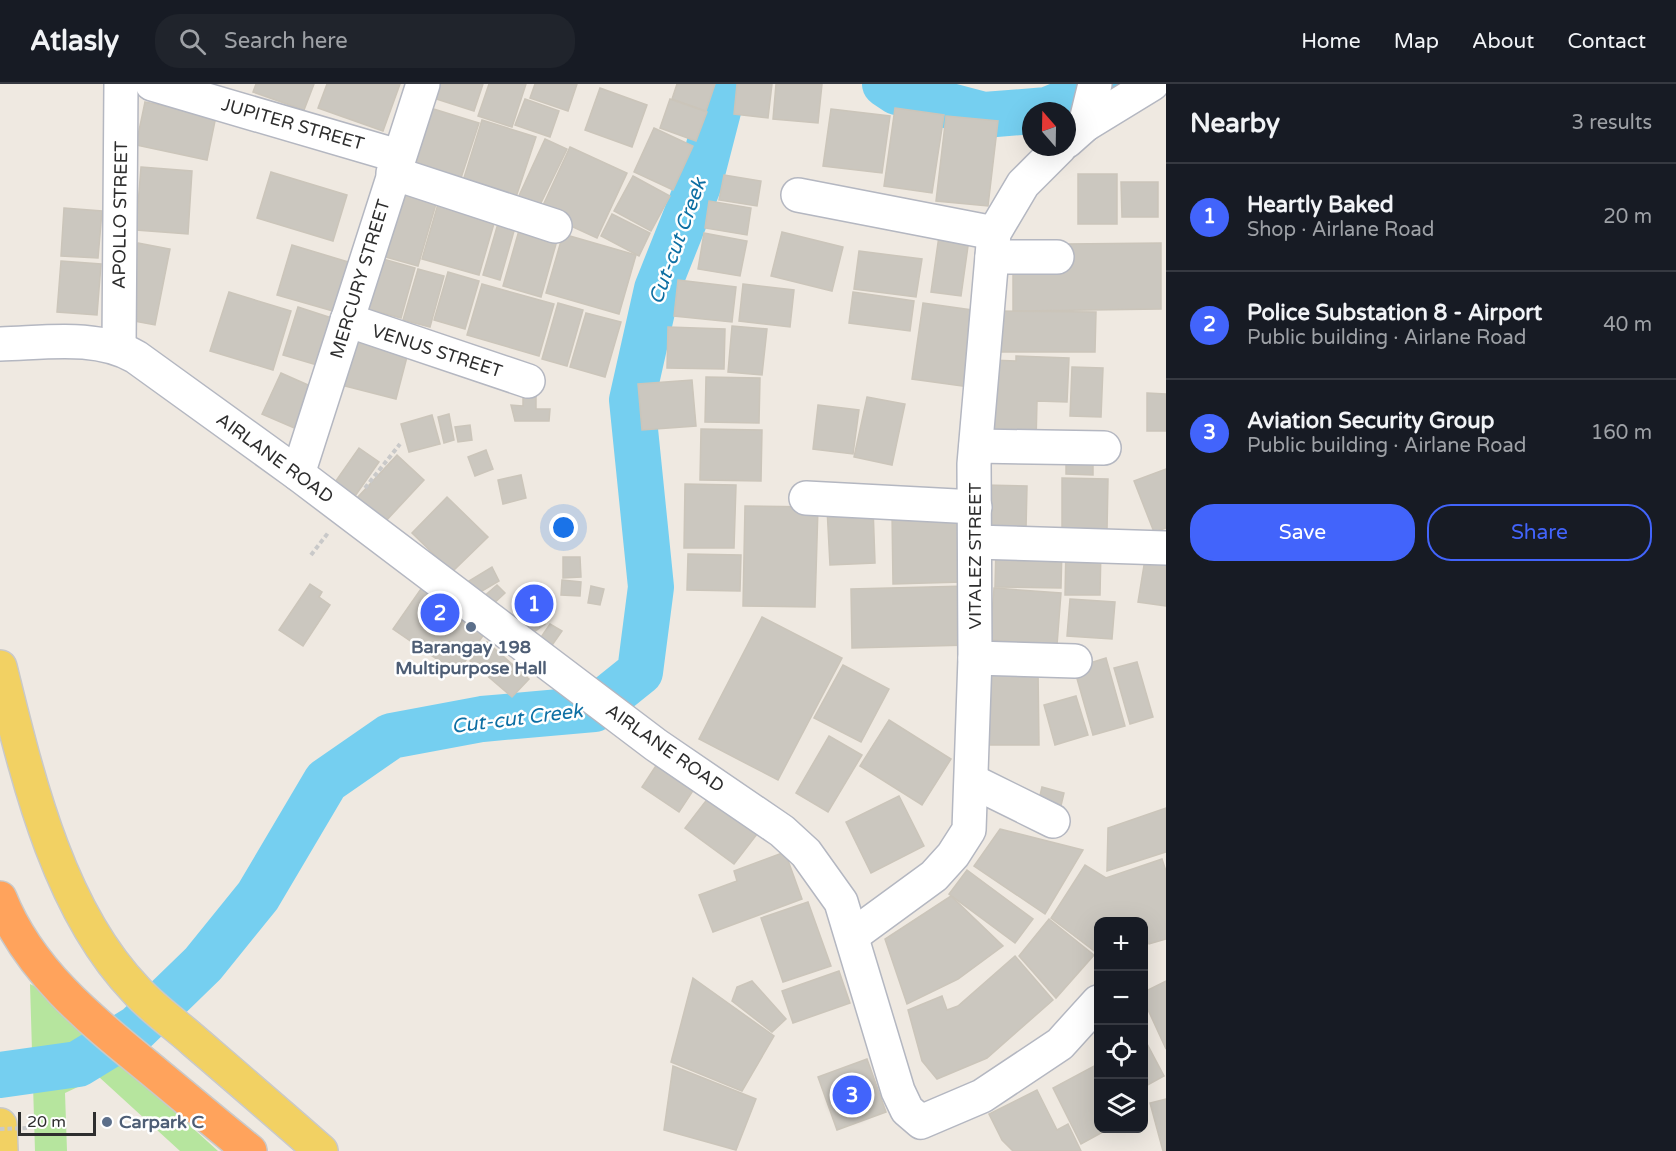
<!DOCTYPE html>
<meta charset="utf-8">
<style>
body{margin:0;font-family:"Varela Round",sans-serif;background:#20242c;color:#f1f3f6}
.controls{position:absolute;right:18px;bottom:18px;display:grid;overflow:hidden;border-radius:12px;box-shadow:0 6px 24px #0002}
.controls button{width:54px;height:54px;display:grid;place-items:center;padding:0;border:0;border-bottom:2px solid #363941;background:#171b24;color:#f1f3f6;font:30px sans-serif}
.compass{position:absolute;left:1022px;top:18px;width:54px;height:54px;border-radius:50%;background:#171b24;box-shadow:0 6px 24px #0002;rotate:340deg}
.scale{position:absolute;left:18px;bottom:15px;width:78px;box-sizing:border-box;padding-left:6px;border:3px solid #2e2e2e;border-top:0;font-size:16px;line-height:21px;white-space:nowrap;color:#2e2e2e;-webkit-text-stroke:4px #fff;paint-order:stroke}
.you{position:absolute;left:564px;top:444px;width:21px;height:21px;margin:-15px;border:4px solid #fff;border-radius:50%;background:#1a73e8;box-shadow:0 0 0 9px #1a73e833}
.badge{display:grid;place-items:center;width:39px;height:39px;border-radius:50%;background:#4264fb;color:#fff;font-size:20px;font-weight:700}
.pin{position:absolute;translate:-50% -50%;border:3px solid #fff;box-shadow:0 2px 6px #0006}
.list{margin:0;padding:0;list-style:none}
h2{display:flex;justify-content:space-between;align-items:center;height:78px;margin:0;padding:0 24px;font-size:26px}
h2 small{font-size:20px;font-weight:400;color:#9ea1a6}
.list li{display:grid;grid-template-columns:39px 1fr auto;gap:18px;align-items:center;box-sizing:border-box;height:108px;padding:0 24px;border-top:2px solid #363941}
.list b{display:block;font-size:22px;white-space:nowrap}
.list p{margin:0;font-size:20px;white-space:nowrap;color:#9ea1a6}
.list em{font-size:20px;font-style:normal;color:#9ea1a6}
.actions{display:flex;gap:12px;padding:18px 24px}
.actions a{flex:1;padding:14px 0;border:2px solid #4264fb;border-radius:24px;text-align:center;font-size:21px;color:#4264fb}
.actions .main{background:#4264fb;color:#fff}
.icon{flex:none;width:33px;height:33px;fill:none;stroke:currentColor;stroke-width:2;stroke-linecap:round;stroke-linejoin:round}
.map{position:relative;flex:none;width:1166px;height:1067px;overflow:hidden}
header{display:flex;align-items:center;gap:36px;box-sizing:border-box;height:84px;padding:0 30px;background:#171b24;border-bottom:2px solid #363941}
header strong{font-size:28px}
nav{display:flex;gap:33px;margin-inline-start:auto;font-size:21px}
.search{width:420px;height:54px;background:#20242c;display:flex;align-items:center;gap:15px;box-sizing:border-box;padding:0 21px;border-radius:24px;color:#9ea1a6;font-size:22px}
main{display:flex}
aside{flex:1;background:#171b24}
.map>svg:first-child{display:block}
</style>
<header>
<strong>Atlasly</strong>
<div class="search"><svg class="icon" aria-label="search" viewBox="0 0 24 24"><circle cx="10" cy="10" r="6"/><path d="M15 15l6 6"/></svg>Search here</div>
<nav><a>Home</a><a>Map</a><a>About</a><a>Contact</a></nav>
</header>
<main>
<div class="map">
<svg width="1166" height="1067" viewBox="0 0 1166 1067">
<rect width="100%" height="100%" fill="#efe9e1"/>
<path fill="#b6e59e" d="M30,900l8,4 180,163h-38l-81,-74 -34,16 2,58h-32z"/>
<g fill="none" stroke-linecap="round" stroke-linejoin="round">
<g stroke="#75cff0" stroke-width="46">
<path d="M885,0l12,8 87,23 63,-5 64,-26"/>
<path d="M0,991l78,-11 59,-36 66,-64 55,-68 68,-115 65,-45 91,-17 112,-10 46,-37 11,-85 -19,-187 25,-111 43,-108 25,-97"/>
</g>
</g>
<g fill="#cbc7bf" stroke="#cbc5ba" stroke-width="1.5">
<path d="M256,0h58l-10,26 -51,-18z"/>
<path d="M327,0h73l-17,47 -65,-23z"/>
<path d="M431,0h52l-9,27 -47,-15z"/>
<path d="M489,0h37l-14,43 -34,-11z"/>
<path d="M535,0h42l-9,27 -38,-13z"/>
<path d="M677,0h38l-9,27 -34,-12z"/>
<path d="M737,0h35l-4,34 -34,-4z"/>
<path d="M776,0h46l-4,39 -45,-4z"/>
<path d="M600,4l47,17 -15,42 -47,-17z"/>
<path d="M525,15l34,12 -9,26 -35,-12z"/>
<path d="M670,15l37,13 -11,29 -36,-13z"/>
<path d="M145,18l71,14 -9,44 -71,-15z"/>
<path d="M424,22l55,17 -19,58 -55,-17z"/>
<path d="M895,24l49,7 -12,78 -48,-7z"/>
<path d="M831,25l59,7 -8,57 -59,-7z"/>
<path d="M946,32l52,5 -10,85 -52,-5z"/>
<path d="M482,36l54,17 -20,60 -53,-16z"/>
<path d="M654,44l39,18 -20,44 -39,-18z"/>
<path d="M545,55l22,10 -29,60 -21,-9z"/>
<path d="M570,63l57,26 -30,65 -57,-26z"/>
<path d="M141,83l51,4 -4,63 -52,-4z"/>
<path d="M271,88l76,23 -14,46 -76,-23z"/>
<rect x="1078" y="90" width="39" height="50"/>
<path d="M724,91l37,6 -4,25 -38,-6z"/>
<path d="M633,92l37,20 -19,35 -37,-20z"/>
<path d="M1121,98h37v35h-36z"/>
<path d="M400,109l36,11 -18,62 -36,-10z"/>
<path d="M709,117l42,7 -4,27 -42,-7z"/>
<path d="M438,120l57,16 -16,55 -57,-16z"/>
<path d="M64,124l38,3 -4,47 -37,-2z"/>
<path d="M612,130l38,19 -11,23 -38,-20z"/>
<path d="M499,136l17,4 -16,56 -17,-5z"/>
<path d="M520,143l38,10 -17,60 -38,-11z"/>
<path d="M782,148l61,15 -11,44 -61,-15z"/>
<path d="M704,149l43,8 -7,35 -42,-7z"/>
<path d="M563,150l73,21 -17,59 -73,-21z"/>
<path d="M939,152l30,3 -8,57 -30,-4z"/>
<path d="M138,159l32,6 -15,76 -32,-6z"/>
<path d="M1161,159v66l-148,2v-43l53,-24z"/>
<path d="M292,161l63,19 -15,49 -63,-18z"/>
<path d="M859,167l63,8 -6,38 -62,-8z"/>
<path d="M383,175l32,9 -14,50 -33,-9z"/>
<path d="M61,177l40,3 -4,51 -40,-3z"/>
<path d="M418,185l26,7 -14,51 -27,-7z"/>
<path d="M448,188l31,9 -14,48 -31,-9z"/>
<path d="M678,196l58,7 -4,35 -58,-6z"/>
<path d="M482,200l72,20 -15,52 -72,-21z"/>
<path d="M743,200l51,6 -4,37 -51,-6z"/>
<path d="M229,208l62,19 -18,59 -63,-19z"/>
<path d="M853,208l61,9 -4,30 -61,-8z"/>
<path d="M558,219l25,7 -16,56 -25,-7z"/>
<path d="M923,219l56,8 -10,76 -57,-8z"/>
<path d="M298,223l40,13 -14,47 -41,-12z"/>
<path d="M996,227l100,1 -1,40h-99z"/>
<path d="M586,229l35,9 -16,55 -35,-10z"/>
<path d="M732,242l35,3 -5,46 -34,-3z"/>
<path d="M668,243l57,2 -1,40 -57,-1z"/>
<path d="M349,254l59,15 -12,46 -59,-15z"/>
<path d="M1016,272l53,2 -2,44 -30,-1 -1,41 -48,-2 3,-80 25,1z"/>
<path d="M1072,283l31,1 -2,49 -31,-1z"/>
<path d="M281,289l36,16 -18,41 -37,-16z"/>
<path d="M706,293l54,1 -1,45 -54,-1z"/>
<path d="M692,296l4,46 -54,4 -4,-46z"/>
<path d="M523,304h13v21h14l-1,12h-34l-4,-16 12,1z"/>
<path d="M1147,309l19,1v37h-19z"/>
<path d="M867,313l38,7 -13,61 -38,-8z"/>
<path d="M818,321l41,5 -6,44 -40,-5z"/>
<path d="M449,330l5,26 -10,3 -6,-26z"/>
<path d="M432,331l8,29 -31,8 -8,-28z"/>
<path d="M470,341l2,15 -14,2 -3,-15z"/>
<path d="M701,345l61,1 -1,51 -61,-1z"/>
<path d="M359,364l20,14 -26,37 -20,-14z"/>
<path d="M486,366l7,19 -18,7 -7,-19z"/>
<path d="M1066,368l27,1v22l-27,-1z"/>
<path d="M397,371l27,25 -40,43 -27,-25z"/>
<path d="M1166,385v59l-12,4 -20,-51z"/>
<path d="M521,391l5,23 -23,6 -5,-24z"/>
<path d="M1062,394l46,1 -1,52 -45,-1z"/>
<path d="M685,400l51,1 -2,63h-50z"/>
<path d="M984,401l43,1 -1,43 -43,-1z"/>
<path d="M447,413l41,40 -36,35 -40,-39z"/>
<path d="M745,422l73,1 -3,100 -72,-1z"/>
<path d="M873,423l2,56 -45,2 -3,-57z"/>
<path d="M960,427l2,71 -69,2 -1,-71z"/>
<path d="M1066,462l35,1 -1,48h-35z"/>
<path d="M996,463l66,1 -1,40 -66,-1z"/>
<path d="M1146,469l20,3v50l-28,-4z"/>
<path d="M688,470l53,1 -1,36 -53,-1z"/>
<path d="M563,473h17l1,20 -18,1z"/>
<path d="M492,483l7,14 -22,13 -8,-13z"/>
<path d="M562,496l19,2 -1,14 -19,-1z"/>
<path d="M310,500l12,8 -3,5 11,8 -27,41 -24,-16z"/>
<path d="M497,501l8,8 -15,14 -8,-9z"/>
<path d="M423,502l64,44 -30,43 -64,-44z"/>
<path d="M591,502l13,3 -4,16 -12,-2z"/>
<path d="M967,502l2,59 -117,3 -1,-59z"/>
<path d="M994,504l67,5 -4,52 -67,-5z"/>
<path d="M1070,515l45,3 -3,37 -45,-3z"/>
<path d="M535,528l10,12 -18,13 -9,-12z"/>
<path d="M762,533l80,41 -64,122 -79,-41z"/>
<path d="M550,540l12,7 -14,20 -11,-8z"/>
<path d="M487,558l42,37 -17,18 -42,-36z"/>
<path d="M1106,574l19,68 -32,9 -19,-67z"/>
<path d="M1137,578l16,55 -23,7 -16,-56z"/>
<path d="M843,581l46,24 -28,53 -47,-24z"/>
<path d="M985,585h53l1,76h-55z"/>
<path d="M1076,612l12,39 -33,10 -11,-40z"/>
<path d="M889,636l62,39 -29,46 -62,-39z"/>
<path d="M829,652l33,19 -34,57 -32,-19z"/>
<path d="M663,671l37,25 -21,32 -37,-25z"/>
<path d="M1042,703l22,6 -5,21 -22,-6z"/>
<path d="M712,709l49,36 -27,35 -49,-36z"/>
<path d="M899,712l25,50 -53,27 -25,-51z"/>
<path d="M1166,724v44l-59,19 1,-43z"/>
<path d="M1000,745l83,21 -38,64 -71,-48z"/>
<path d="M785,768l17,47 -89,33 -14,-37 38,-14 -3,-10z"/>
<path d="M1162,775l4,12v68l-17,5 -5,-5v-17h-46l-1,31 -46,-35 34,-53 21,13z"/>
<path d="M967,786l66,49 -18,24 -66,-49z"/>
<path d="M951,812l52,50 -45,33 -51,25 -22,-65z"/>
<path d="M808,818l23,64 -48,16 -22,-64z"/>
<path d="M1049,835l45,36 -38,43 -37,-42z"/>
<path d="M1015,872l38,44 -66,58 -50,21 -15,-18 -14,-51 34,-14 5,14 11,-4z"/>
<path d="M839,887l11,32 -57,20 -11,-32z"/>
<path d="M693,894l81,58 -32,55 -71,-29z"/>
<path d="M752,897l34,38 -14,13 -40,-31 5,-14z"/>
<path d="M1166,897v68l-22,-48v-9z"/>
<path d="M1144,954l20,38 -20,11z"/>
<path d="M867,975l19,53 -49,18 -19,-53z"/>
<path d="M1098,980v64h12l-29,16 -28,-56z"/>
<path d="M673,982l83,33 -20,51 -72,-20z"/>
<path d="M1037,1006l20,40 11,-6 13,27h-68l-11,-11 -13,-26z"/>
<path d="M1166,1015v52h-3l-13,-48z"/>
</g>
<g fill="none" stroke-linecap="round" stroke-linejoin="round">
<g stroke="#b4b7c1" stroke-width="36">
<g id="minor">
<path d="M152,0l246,72"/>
<path d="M1085,41l10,-41"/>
<path d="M1067,57l18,-16 67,-41"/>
<path d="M393,89l162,53"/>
<path d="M798,111l196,38"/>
<path d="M992,173h65"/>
<path d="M347,236l181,61"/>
<path d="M0,260c45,-1 96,-10 136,13l162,117 358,271 126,86 24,22 35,49 57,189 9,19 14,12 61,-26 78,-52 38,-42"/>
<path d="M119,262l2,-262"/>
<path d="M976,362l128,2"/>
<path d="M298,390l125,-390"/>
<path d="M806,414l169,9"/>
<path d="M975,458l191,6"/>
<path d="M975,574l100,3"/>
<path d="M972,697l81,40"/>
<path d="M852,852l82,-60 19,-21 16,-25 6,-172 -1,-194 20,-231 29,-49 37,-37"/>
</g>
</g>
<g stroke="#c9c9c9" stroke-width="36">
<g id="major">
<path d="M0,583c27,108 57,241 136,323 17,19 39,34 58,51 43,37 85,73 127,110"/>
<path d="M0,1041l1,26"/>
</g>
</g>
<g stroke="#c9c9c9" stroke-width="36">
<path id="highway" d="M0,814c28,71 89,121 147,168 34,28 68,57 103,85"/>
</g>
<g stroke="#c9c9c9" stroke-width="4" stroke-dasharray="4.5 3" stroke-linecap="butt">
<path d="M365,404l35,-44"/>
<path d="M311,471l17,-22"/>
</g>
<use href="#minor" stroke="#fff" stroke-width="33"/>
<use href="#major" stroke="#f2d163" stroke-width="33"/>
<use href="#highway" stroke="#ffa35c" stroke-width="33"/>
<path stroke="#c9c9c9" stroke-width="4" stroke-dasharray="4.5 3" stroke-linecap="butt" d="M0,1045l30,-1"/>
</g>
<g fill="#5c6f8a" stroke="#fff" stroke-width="2">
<circle cx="471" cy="543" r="6"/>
<circle cx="107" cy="1038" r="6"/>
</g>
<g text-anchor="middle" stroke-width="5" stroke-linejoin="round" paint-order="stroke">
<g font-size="18" fill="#2e2e2e" stroke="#fff">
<text transform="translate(293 40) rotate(16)" y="6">JUPITER STREET</text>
<text transform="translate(120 131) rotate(-89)" y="6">APOLLO STREET</text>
<text transform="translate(360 195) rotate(-73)" y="6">MERCURY STREET</text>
<text transform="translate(437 267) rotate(18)" y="6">VENUS STREET</text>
<text transform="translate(275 374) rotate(36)" y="6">AIRLANE ROAD</text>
<text transform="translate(975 472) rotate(-90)" y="6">VITALEZ STREET</text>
<text transform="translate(665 664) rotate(35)" y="6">AIRLANE ROAD</text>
</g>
<g font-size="18" font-weight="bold" fill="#4e5e75" stroke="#fff">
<text x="471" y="569">Barangay 198<tspan x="471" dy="21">Multipurpose Hall</tspan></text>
<text x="119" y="1044" text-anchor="start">Carpark C</text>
</g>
<g font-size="20" font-style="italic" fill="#0d6fa3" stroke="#fff">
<text transform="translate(677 157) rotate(-70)" y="7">Cut-cut Creek</text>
<text transform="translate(517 634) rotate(-7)" y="7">Cut-cut Creek</text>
</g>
</g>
</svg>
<div class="controls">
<button>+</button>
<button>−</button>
<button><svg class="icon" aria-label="locate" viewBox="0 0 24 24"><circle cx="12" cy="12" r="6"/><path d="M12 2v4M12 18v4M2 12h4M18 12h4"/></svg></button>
<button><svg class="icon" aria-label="layers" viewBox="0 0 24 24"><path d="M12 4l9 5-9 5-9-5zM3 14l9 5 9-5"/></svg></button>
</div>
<svg class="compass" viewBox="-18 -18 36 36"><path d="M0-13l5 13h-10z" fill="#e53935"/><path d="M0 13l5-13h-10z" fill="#9ea1a6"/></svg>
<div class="scale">20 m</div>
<div class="you"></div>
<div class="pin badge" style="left:534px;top:520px">1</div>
<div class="pin badge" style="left:440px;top:529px">2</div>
<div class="pin badge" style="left:852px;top:1011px">3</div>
</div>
<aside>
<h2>Nearby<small>3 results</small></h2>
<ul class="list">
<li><span class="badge">1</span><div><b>Heartly Baked</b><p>Shop · Airlane Road</p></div><em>20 m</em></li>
<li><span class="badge">2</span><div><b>Police Substation 8 - Airport</b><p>Public building · Airlane Road</p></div><em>40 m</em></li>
<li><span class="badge">3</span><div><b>Aviation Security Group</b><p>Public building · Airlane Road</p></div><em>160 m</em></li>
</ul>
<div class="actions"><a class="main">Save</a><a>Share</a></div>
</aside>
</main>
